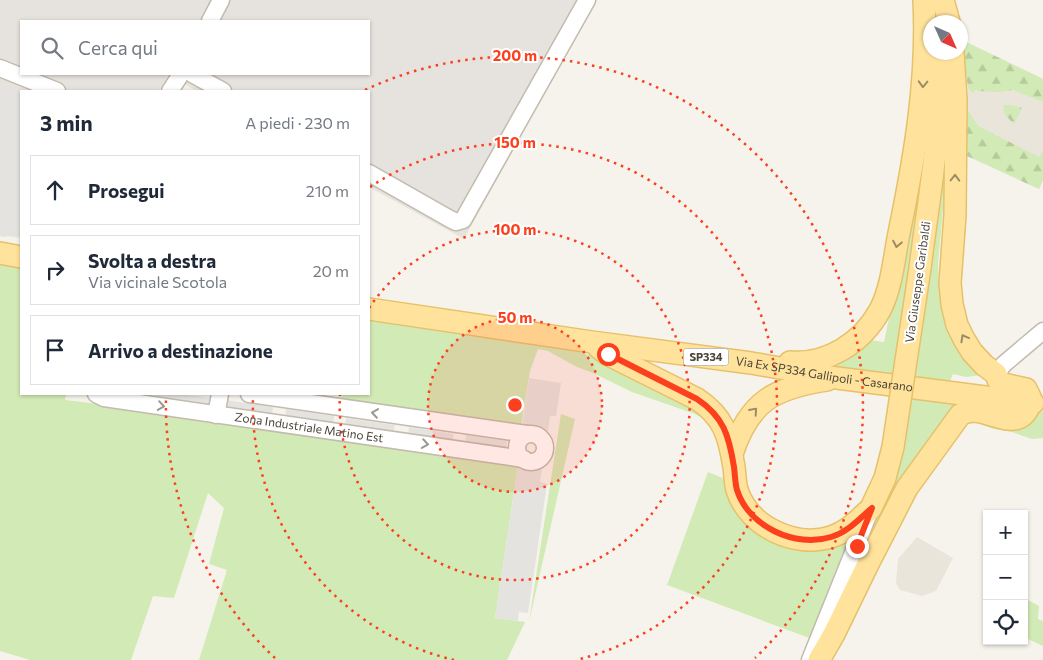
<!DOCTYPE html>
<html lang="it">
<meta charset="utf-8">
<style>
body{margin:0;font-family:Commissioner,sans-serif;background:#f2f2f3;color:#1f2937}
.controls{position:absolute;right:15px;bottom:15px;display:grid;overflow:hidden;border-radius:0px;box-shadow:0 1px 4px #0004}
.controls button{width:45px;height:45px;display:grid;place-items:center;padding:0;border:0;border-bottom:1px solid #e0e1e3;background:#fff;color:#1f2937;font:25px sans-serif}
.compass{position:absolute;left:923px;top:15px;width:45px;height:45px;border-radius:50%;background:#fff;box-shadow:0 1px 4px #0004;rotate:135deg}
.stop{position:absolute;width:15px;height:15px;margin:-11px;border:4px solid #fc3f1d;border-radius:50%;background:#fff}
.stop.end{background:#fc3f1d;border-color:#fff;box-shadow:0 1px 5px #0008}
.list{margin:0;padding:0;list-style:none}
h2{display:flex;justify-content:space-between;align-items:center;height:65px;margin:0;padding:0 20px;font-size:21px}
h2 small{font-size:16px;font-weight:400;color:#747a83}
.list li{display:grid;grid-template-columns:32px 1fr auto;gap:15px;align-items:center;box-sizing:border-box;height:70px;margin:0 10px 10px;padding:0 10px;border:1px solid #e0e1e3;border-radius:0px}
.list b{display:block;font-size:19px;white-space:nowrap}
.list p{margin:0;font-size:16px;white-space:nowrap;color:#747a83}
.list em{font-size:16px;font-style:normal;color:#747a83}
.icon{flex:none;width:28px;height:28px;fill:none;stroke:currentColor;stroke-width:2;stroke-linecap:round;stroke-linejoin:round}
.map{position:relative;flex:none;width:1043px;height:660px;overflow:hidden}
.search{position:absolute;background:#fff;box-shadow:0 1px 4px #0004;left:20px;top:20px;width:350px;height:55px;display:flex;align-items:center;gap:12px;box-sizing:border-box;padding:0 18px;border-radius:0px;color:#747a83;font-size:19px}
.panel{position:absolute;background:#fff;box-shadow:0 1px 4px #0004;left:20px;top:90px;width:350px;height:305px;border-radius:0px}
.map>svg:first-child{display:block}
</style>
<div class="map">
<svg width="1043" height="660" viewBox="0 0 1043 660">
<defs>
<pattern id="forest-firs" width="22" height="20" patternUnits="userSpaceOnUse" patternTransform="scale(1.25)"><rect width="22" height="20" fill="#d2eab5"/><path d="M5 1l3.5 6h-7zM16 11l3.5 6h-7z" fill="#b6ca9c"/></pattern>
</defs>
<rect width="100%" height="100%" fill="#f6f3ec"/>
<g fill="#eae5da">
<path d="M962,40l81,39v101l-4,9 -74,-34 3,-67z"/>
<path d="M917,537l36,21 -17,33 -14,5 -22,-6 -4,-7 2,-24z"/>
</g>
<path fill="#e6e2dd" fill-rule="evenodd" d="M0,0h597l-133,239 -95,-52v-96h-172l-29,-16 -9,16h-138v147l-21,-3zM21,21h348v53h-348z"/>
<g fill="#d2eab5">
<path d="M935,96l-36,281 -84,-10 54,-27 15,2z"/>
<path d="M944,128l3,36 -9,100 1,26 4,20 39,65 -16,2 -13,-3 -4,10 -38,-5z"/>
<path d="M0,261l21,4v129h45l-1,6 50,6 403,59 -23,153 30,4 -18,38h-308l28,-90 -18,-6 15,-56 -16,-15 -34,105 -21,-2 -22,64h-101l-30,-9z"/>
<path d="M369,318l204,30 102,46 36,29 -16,-9 -63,-22 -39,-19 -16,-6 -29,-16 -10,-2 -8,22 -9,56 -180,-28 2,-5h26z"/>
<path d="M909,396l55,7 -142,248z"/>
<path d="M1035,411l8,1v26l-11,1 -20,-7 -18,-3 -21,-7 -2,-6 -39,45 -29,46 -1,-3 4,-9 55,-75 11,-5 50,11 4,-1z"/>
<path d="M561,414l14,5 -46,203z"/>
<path d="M708,472l17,7 41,54 91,-3 -45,109 -145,-54z"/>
<path d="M1024,598l15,8 -1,13 5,2v25l-19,-9z"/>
</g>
<g fill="url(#forest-firs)">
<path d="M962,40l81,39v23l-30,-12 -15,2 -20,-1 -2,-2 -3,4 -5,-5z"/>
<path d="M1003,105h9l10,3 -8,16 -9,-9z"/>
<path d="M967,109l11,17 61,31 4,-7v30l-4,9 -74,-34z"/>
</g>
<g fill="#e5e3e0">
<path d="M12,86l13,5h-4v140l-16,6 -5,-1v-146l8,3z"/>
<path d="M529,378l32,5 -5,33h-6l-2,15 -26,-4z"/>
<path d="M155,394h23l33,4 -1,9 -56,-8z"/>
<path d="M226,400l47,7 -1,9 -47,-7z"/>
<path d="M286,409l48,7 -1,9 -48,-7z"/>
<path d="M346,418l49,7 -2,8 -48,-6z"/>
<path d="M409,427l45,7 -2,8 -44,-6z"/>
<path d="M466,435l41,6 -1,9 -41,-6z"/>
<path d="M518,465l24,3 -2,14 7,2 -19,129 -9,-1 -1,9 -23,-3z"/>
</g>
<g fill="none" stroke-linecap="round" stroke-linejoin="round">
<g stroke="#c2bbae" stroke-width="19">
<g id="minor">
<path d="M210,21l11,-21"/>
<path d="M0,68l57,23"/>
<path d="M192,74l31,17"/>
<path d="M170,91l11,-17"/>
<path d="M369,173l81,46 6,3 7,-2 124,-220"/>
<path d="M996,374l8,-10 39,-33"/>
<path id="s1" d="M96,394l8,4 420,61"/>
<path d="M249,394l278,40"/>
<path d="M216,415l4,-21"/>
<circle cx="531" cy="448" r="14"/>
<path d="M810,660l61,-152"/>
</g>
</g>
<g stroke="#e6c16a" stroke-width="24">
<g id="major">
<path d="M943,0l6,22"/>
<path d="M0,253l21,4"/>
<path d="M920,268c9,-72 23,-143 18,-216"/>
<path id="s2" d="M369,309l223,33 159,21 86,15 196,25"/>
<path d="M598,347l9,7 90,45c27,18 32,37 37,68 1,7 1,16 3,23 12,37 58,58 94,47 17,-5 28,-18 40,-29"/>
<path d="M790,362c37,3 72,-19 90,-52 12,-23 14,-52 19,-77 16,-77 29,-154 25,-233"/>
<path d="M732,454c17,-53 42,-66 95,-74"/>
<path d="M819,660l15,-26 34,-70 39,-76 53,-73c19,-13 46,13 62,1 4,-2 7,-9 9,-13l-1,-6 -4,-8 -22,-5 -6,-4 -2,-6 -12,-9 -12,-13 -8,-13 -7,-14 -5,-21 -2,-21 5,-68 1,-116 -3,-47"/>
</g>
</g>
<use href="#minor" stroke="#fff" stroke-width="16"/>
<use href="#major" stroke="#ffe39c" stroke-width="21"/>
<g stroke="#e6c16a" stroke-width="24" stroke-linecap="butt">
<path id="major-bridge" d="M871,508l14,-30 8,-31 27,-179"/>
</g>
<use href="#major-bridge" stroke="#ffe39c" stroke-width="21"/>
</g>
<defs><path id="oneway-chevron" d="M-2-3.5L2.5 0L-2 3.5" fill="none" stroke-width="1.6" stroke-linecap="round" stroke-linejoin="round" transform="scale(1.25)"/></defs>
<g stroke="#9c8c66">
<use href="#oneway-chevron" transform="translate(923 84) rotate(92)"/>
<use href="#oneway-chevron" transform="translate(955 178) rotate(-89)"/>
<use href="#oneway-chevron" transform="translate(897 244) rotate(101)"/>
<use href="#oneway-chevron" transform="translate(964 338) rotate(-119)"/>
<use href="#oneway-chevron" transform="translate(754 411) rotate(-49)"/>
</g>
<g stroke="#9c9892">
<use href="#oneway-chevron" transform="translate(161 406) rotate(9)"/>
<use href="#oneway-chevron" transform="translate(375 413) rotate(-172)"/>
<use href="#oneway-chevron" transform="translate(425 444) rotate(9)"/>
</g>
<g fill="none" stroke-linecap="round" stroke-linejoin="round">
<path stroke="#fc3f1d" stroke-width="6" d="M608,354l89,45c27,18 32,37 37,68 1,7 1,16 3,23 12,37 58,58 94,47 17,-5 28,-18 41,-29l-15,38"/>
</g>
<circle cx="515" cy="405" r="87" fill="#fc3f1d" fill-opacity=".12"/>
<g fill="none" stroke="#fc3f1d" stroke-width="2.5" stroke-dasharray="2.5 5">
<circle cx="515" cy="405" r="87"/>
<path d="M369 308A175 175 0 1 1 340 394"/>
<path d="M454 660A262 262 0 0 1 253 396M370 187A262 262 0 1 1 576 660"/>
<path d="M275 658A349 349 0 0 1 166 396M365 90A349 349 0 0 1 755 658"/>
</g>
<g text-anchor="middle" stroke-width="4" stroke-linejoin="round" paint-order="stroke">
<rect fill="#fff" stroke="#817c74" stroke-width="1" x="683.5" y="348.5" width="45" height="17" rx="4"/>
<g font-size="11" font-weight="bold" fill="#4b4439">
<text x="706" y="361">SP334</text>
</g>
<g font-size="12" fill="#4b4439" stroke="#fff">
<text transform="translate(918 282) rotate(-82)" y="4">Via Giuseppe Garibaldi</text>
<text dy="4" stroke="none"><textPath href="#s2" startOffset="460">Via Ex SP334 Gallipoli - Casarano</textPath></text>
<text dy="4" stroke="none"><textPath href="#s1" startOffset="216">Zona Industriale Matino Est</textPath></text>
</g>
</g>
<circle cx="515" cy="405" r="8" fill="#fc3f1d" stroke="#fff" stroke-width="2.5"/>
<g font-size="15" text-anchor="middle" font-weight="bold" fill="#fc3f1d" stroke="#fff" stroke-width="4" stroke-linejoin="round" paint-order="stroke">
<text x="515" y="61">200 m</text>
<text x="515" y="148">150 m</text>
<text x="515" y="235">100 m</text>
<text x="515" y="323">50 m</text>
</g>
</svg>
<div class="controls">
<button>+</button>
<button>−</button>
<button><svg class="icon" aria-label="locate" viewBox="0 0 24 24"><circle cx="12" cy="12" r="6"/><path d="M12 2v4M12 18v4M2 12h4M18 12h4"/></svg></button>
</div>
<svg class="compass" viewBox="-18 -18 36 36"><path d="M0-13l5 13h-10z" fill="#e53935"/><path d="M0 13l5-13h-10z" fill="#747a83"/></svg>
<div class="stop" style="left:608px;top:354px"></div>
<div class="stop end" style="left:857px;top:546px"></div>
<div class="search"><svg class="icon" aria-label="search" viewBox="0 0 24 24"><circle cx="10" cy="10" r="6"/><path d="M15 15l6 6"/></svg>Cerca qui</div>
<section class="panel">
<h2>3 min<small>A piedi · 230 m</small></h2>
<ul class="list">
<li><svg class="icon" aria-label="ahead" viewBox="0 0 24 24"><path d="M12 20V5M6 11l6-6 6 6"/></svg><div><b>Prosegui</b></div><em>210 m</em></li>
<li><svg class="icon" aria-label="right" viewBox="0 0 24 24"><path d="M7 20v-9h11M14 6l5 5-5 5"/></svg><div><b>Svolta a destra</b><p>Via vicinale Scotola</p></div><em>20 m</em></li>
<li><svg class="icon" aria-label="arrive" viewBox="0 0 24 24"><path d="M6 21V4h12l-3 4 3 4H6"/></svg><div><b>Arrivo a destinazione</b></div></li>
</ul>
</section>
</div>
